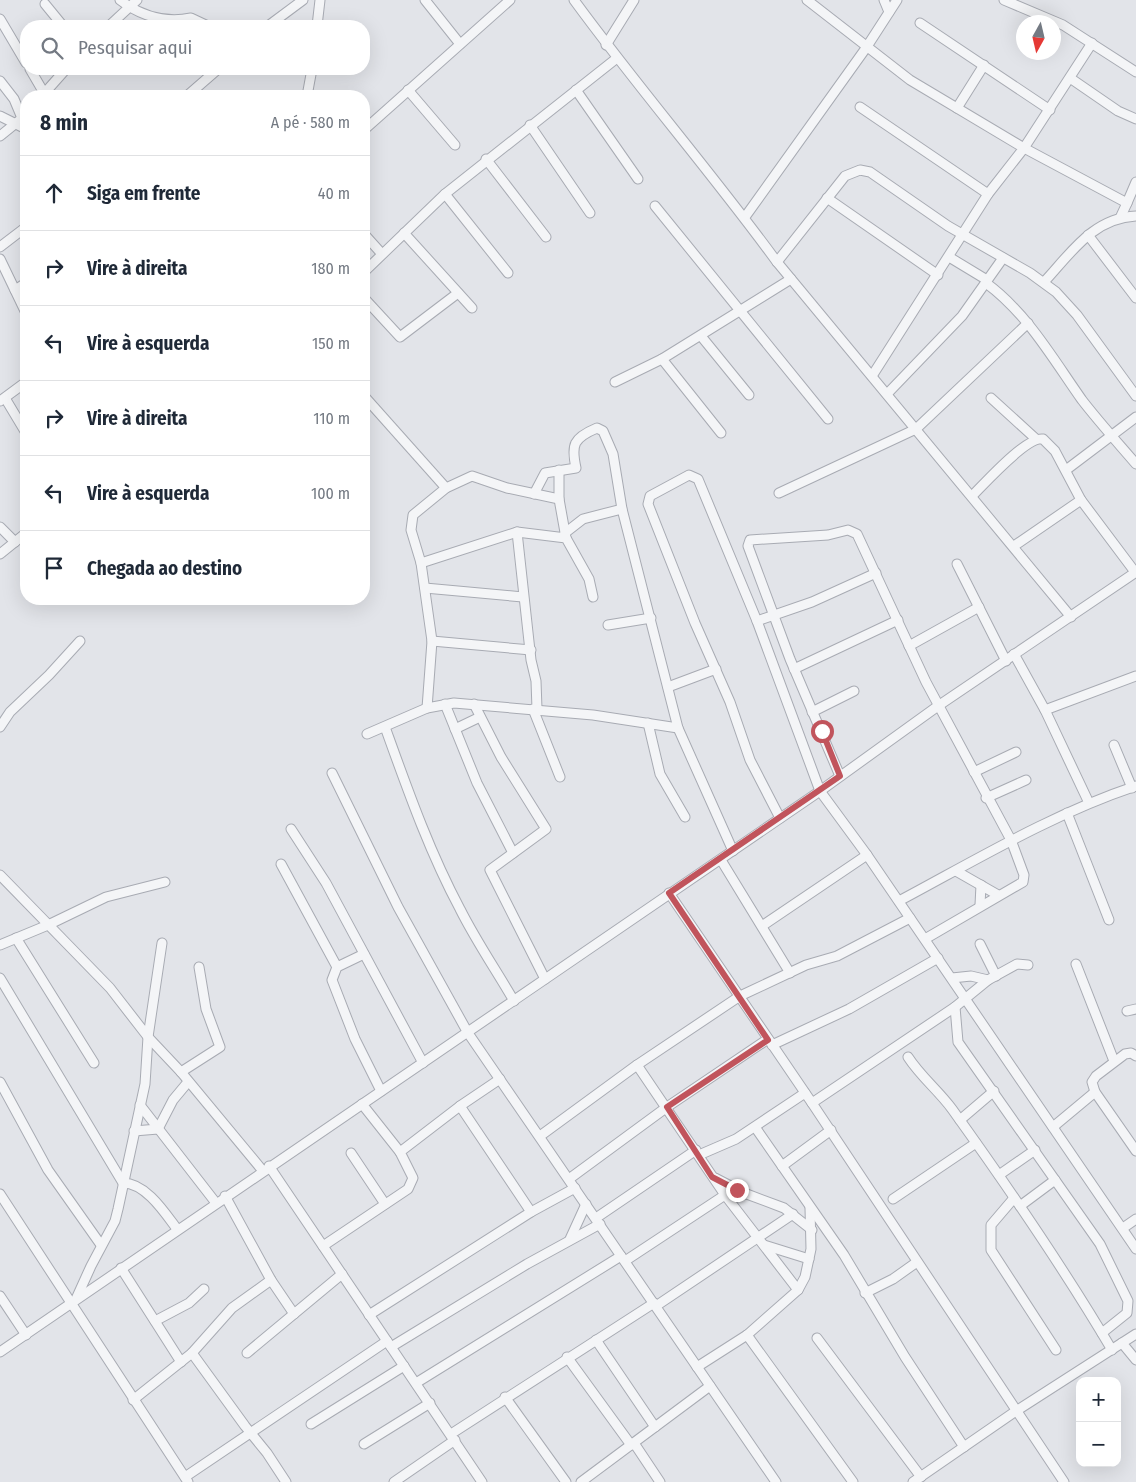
<!DOCTYPE html>
<html lang="pt">
<meta charset="utf-8">
<style>
body{margin:0;font-family:"Fira Sans Condensed",sans-serif;background:#f6f6f7;color:#1f2937}
.controls{position:absolute;right:15px;bottom:15px;display:grid;overflow:hidden;border-radius:10px;box-shadow:0 5px 20px #0002}
.controls button{width:45px;height:45px;display:grid;place-items:center;padding:0;border:0;border-bottom:1px solid #e0e1e3;background:#fff;color:#1f2937;font:25px sans-serif}
.compass{position:absolute;left:1016px;top:15px;width:45px;height:45px;border-radius:50%;background:#fff;box-shadow:0 5px 20px #0002;rotate:188deg}
.stop{position:absolute;width:15px;height:15px;margin:-11px;border:4px solid #c1545c;border-radius:50%;background:#fff}
.stop.end{background:#c1545c;border-color:#fff;box-shadow:0 1px 5px #0008}
.list{margin:0;padding:0;list-style:none}
h2{display:flex;justify-content:space-between;align-items:center;height:65px;margin:0;padding:0 20px;font-size:21px}
h2 small{font-size:16px;font-weight:400;color:#747a83}
.list li{display:grid;grid-template-columns:32px 1fr auto;gap:15px;align-items:center;box-sizing:border-box;height:75px;padding:0 20px;border-top:1px solid #e0e1e3}
.list b{display:block;font-size:19px;white-space:nowrap}
.list em{font-size:16px;font-style:normal;color:#747a83}
.icon{flex:none;width:28px;height:28px;fill:none;stroke:currentColor;stroke-width:2;stroke-linecap:round;stroke-linejoin:round}
.map{position:relative;flex:none;width:1136px;height:1482px;overflow:hidden}
.search{position:absolute;background:#fff;box-shadow:0 5px 20px #0002;left:20px;top:20px;width:350px;height:55px;display:flex;align-items:center;gap:12px;box-sizing:border-box;padding:0 18px;border-radius:20px;color:#747a83;font-size:19px}
.panel{position:absolute;background:#fff;box-shadow:0 5px 20px #0002;left:20px;top:90px;width:350px;height:515px;border-radius:20px}
.map>svg:first-child{display:block}
</style>
<div class="map">
<svg width="1136" height="1482" viewBox="0 0 1136 1482">
<rect width="100%" height="100%" fill="#e2e4e9"/>
<g fill="none" stroke-linecap="round" stroke-linejoin="round">
<g stroke="#a8abb3" stroke-width="11">
<g id="minor">
<path d="M120,0c22,17 45,23 71,18l17,8"/>
<path d="M425,0l35,44"/>
<path d="M574,0c65,89 138,173 203,262l294,355"/>
<path d="M807,0l103,80 114,68 103,55 -6,13"/>
<path d="M884,0l5,12"/>
<path d="M1004,0l59,25 73,47"/>
<path d="M45,4l18,22"/>
<path d="M0,19l26,44"/>
<path d="M920,23l130,87"/>
<path d="M109,26l28,-26"/>
<path d="M268,26l35,-26"/>
<path d="M317,26l3,-26"/>
<path d="M606,45l28,-45"/>
<path d="M30,69l14,24"/>
<path d="M1070,78l48,33 18,8"/>
<path d="M0,81l14,18 8,19"/>
<path d="M408,90l47,55"/>
<path d="M576,90l62,89"/>
<path d="M42,96l24,-27"/>
<path d="M187,96l31,-27"/>
<path d="M307,96l5,-27"/>
<path d="M860,107l128,87"/>
<path d="M957,108l27,-43"/>
<path d="M0,116l26,13"/>
<path d="M530,125l60,88"/>
<path d="M364,130l146,-130"/>
<path d="M0,136l26,-21"/>
<path d="M486,159l60,78"/>
<path d="M445,194l63,79"/>
<path d="M827,198l111,77"/>
<path d="M1127,203l9,-21"/>
<path d="M655,206l173,213"/>
<path d="M745,217l121,-169 31,-48"/>
<path d="M404,233l68,75"/>
<path d="M364,234l18,20"/>
<path d="M1088,235l48,63"/>
<path d="M0,247l26,-20"/>
<path d="M949,257l38,23"/>
<path d="M0,259l26,54"/>
<path d="M777,262l68,-86 15,-6 10,2 78,54 82,47 26,19 21,23 59,81"/>
<path d="M364,272l81,-78 172,-136"/>
<path d="M1044,282c27,-29 49,-64 92,-66"/>
<path d="M986,283c41,30 67,76 96,117 17,22 36,43 54,64"/>
<path d="M15,290l11,-7"/>
<path d="M364,298l36,39 58,-44"/>
<path d="M701,336l48,59"/>
<path d="M662,359l59,74"/>
<path d="M872,376l116,-182 36,-46 68,-105"/>
<path d="M615,382l47,-23 129,-80"/>
<path d="M887,394l75,-78 41,-58"/>
<path d="M364,396l82,92"/>
<path d="M5,398l21,35"/>
<path d="M991,398l45,41"/>
<path d="M0,401l26,-19"/>
<path d="M559,470v29l7,39"/>
<path d="M1066,470l70,-53"/>
<path d="M779,493l137,-64 112,-106"/>
<path d="M534,494l11,-21 31,-5c-5,-23 -3,-30 21,-40l6,3 10,23 9,55 56,219 55,123"/>
<path d="M972,496c13,-13 55,-60 71,-57l12,12 26,49 54,72"/>
<path d="M0,527l15,15"/>
<path d="M517,532l14,128 5,21 1,28"/>
<path d="M565,533l18,-14 39,-10"/>
<path d="M1014,546l67,-46"/>
<path d="M0,554l26,-21"/>
<path d="M421,563l96,-31 49,6 23,41 4,18"/>
<path d="M957,564l49,97"/>
<path d="M425,588l98,9"/>
<path d="M757,621l55,-19 64,-29"/>
<path d="M608,625l43,-7"/>
<path d="M432,641l99,9"/>
<path d="M909,646l70,-39"/>
<path d="M1014,654l31,56 44,93"/>
<path d="M794,669l104,-49"/>
<path d="M668,687l48,-18"/>
<path d="M445,704l32,79 36,70"/>
<path d="M474,704l27,53 45,72 -56,41 55,109"/>
<path d="M427,708l5,-67 -11,-78 -10,-33 2,-15 33,-27 26,-12 35,12 52,11"/>
<path d="M533,709l27,68"/>
<path d="M1045,710l91,-34"/>
<path d="M812,712l42,-21"/>
<path d="M648,723l12,51 25,43"/>
<path d="M0,727l10,-15 39,-37 31,-34"/>
<path d="M385,727c22,61 44,124 75,182 16,32 36,61 54,92"/>
<path d="M455,729l25,-12"/>
<path d="M367,734l60,-26 27,-5 139,12 85,13"/>
<path d="M1114,745l18,43"/>
<path d="M974,772l42,-20"/>
<path d="M332,773l66,134 70,126 308,449"/>
<path d="M840,776l-50,-117 -42,-113 2,-6 78,-5 20,-5 9,4 69,148 85,158 13,35 -1,7 -98,57"/>
<path d="M986,798l40,-18"/>
<path d="M1067,813l42,107"/>
<path d="M780,818l-30,-58 -20,-58 -35,-79 -47,-119 2,-8 39,-21 9,4 59,142 63,170 47,64 269,394"/>
<path d="M291,829l35,54 97,180"/>
<path d="M721,860l69,113"/>
<path d="M281,864l56,103"/>
<path d="M956,871l42,24"/>
<path d="M0,875l110,113 38,49 33,35 82,99"/>
<path d="M669,893l143,210 252,379"/>
<path d="M899,901c77,-41 153,-87 237,-115"/>
<path d="M980,905l1,-20"/>
<path d="M762,926l105,-71"/>
<path d="M16,938l78,125"/>
<path d="M980,944l16,32"/>
<path d="M0,945l48,-20 58,-28 59,-15"/>
<path d="M364,954l-27,13 -5,13 23,59 26,52"/>
<path d="M1076,964l38,97"/>
<path d="M0,978l123,205c23,0 42,30 54,46"/>
<path d="M952,978l19,-2 17,4"/>
<path d="M955,1007l3,35 142,202 28,57 -1,12 -25,20"/>
<path d="M1127,1011l9,-2"/>
<path d="M772,1045l77,-36 89,-51"/>
<path d="M1136,1056l-5,-3 -6,1 -29,22 -4,6 3,10 41,59"/>
<path d="M908,1057c13,20 30,33 44,52 56,78 111,158 160,241"/>
<path d="M637,1065l88,130 73,95"/>
<path d="M181,1072l39,-25 -14,-38 -7,-42"/>
<path d="M0,1082l48,88 53,75"/>
<path d="M812,1103l143,-96 33,-27 29,-16 11,1"/>
<path d="M362,1104l38,48"/>
<path d="M140,1105l76,98"/>
<path d="M460,1106l71,106"/>
<path d="M960,1120l34,-29"/>
<path d="M755,1127l89,128 61,102 59,90"/>
<path d="M1053,1127l42,-35"/>
<path d="M134,1131l24,-2 15,-29 15,-18"/>
<path d="M540,1136l97,-71 103,-69 66,-31 31,-9 73,-38"/>
<path d="M351,1153l34,51"/>
<path d="M699,1155l37,-16 69,-46"/>
<path d="M269,1166l213,316"/>
<path d="M782,1166l49,-36"/>
<path d="M999,1175l36,-25"/>
<path d="M715,1178l29,15 40,15 28,22"/>
<path d="M569,1179l98,-72 101,-68"/>
<path d="M0,1194l188,288"/>
<path d="M225,1196l46,84 23,34"/>
<path d="M1014,1198l-23,27v25l65,100"/>
<path d="M893,1199l83,-56"/>
<path d="M1020,1206l35,-26"/>
<path d="M596,1218l100,-68"/>
<path d="M1123,1228l13,-9"/>
<path d="M570,1239l16,-35"/>
<path d="M764,1245l45,14"/>
<path d="M323,1246l85,-57 5,-11 -13,-26 60,-46 40,-27"/>
<path d="M625,1261l100,-66 12,-5"/>
<path d="M121,1268l60,94"/>
<path d="M865,1293l28,-14 24,-17"/>
<path d="M0,1296l26,39"/>
<path d="M76,1299l15,-33 24,-45 3,-12 27,-125 3,-47 14,-94"/>
<path d="M656,1306l137,-92"/>
<path d="M369,1315l162,-103 44,-24"/>
<path d="M155,1321l34,-18 15,-14"/>
<path d="M747,1335l106,147"/>
<path d="M817,1338l104,139"/>
<path d="M596,1340l59,87"/>
<path d="M1122,1343l14,17"/>
<path d="M391,1347l136,-83 73,-40"/>
<path d="M0,1352l820,-561 118,-85 198,-134"/>
<path d="M192,1353l53,73 22,27 19,29"/>
<path d="M247,1353l95,-79"/>
<path d="M567,1357l64,88"/>
<path d="M697,1367l50,-32 51,-45 7,-13 6,-28 -1,-41"/>
<path d="M416,1383l205,-127"/>
<path d="M505,1397l61,85"/>
<path d="M133,1400l59,-47 40,-45 39,-28"/>
<path d="M311,1424l93,-58"/>
<path d="M451,1434l203,-131"/>
<path d="M634,1443l26,39"/>
<path d="M364,1444l66,-41"/>
<path d="M185,1477l202,-136"/>
<path d="M394,1482l61,-42"/>
<path d="M581,1482l129,-96"/>
<path d="M913,1482l103,-71 120,-77"/>
</g>
</g>
<use href="#minor" stroke="#f4f5f7" stroke-width="9"/>
</g>
<g fill="none" stroke-linecap="round" stroke-linejoin="round">
<path stroke="#c1545c" stroke-width="6" d="M737,1190l-25,-13 -45,-70 101,-67 -99,-147 171,-117 -18,-45"/>
</g>
</svg>
<div class="controls">
<button>+</button>
<button>−</button>
</div>
<svg class="compass" viewBox="-18 -18 36 36"><path d="M0-13l5 13h-10z" fill="#e53935"/><path d="M0 13l5-13h-10z" fill="#747a83"/></svg>
<div class="stop" style="left:822px;top:731px"></div>
<div class="stop end" style="left:737px;top:1190px"></div>
<div class="search"><svg class="icon" aria-label="search" viewBox="0 0 24 24"><circle cx="10" cy="10" r="6"/><path d="M15 15l6 6"/></svg>Pesquisar aqui</div>
<section class="panel">
<h2>8 min<small>A pé · 580 m</small></h2>
<ul class="list">
<li><svg class="icon" aria-label="ahead" viewBox="0 0 24 24"><path d="M12 20V5M6 11l6-6 6 6"/></svg><div><b>Siga em frente</b></div><em>40 m</em></li>
<li><svg class="icon" aria-label="right" viewBox="0 0 24 24"><path d="M7 20v-9h11M14 6l5 5-5 5"/></svg><div><b>Vire à direita</b></div><em>180 m</em></li>
<li><svg class="icon" aria-label="left" viewBox="0 0 24 24"><path d="M17 20v-9H6M10 6l-5 5 5 5"/></svg><div><b>Vire à esquerda</b></div><em>150 m</em></li>
<li><svg class="icon" aria-label="right" viewBox="0 0 24 24"><path d="M7 20v-9h11M14 6l5 5-5 5"/></svg><div><b>Vire à direita</b></div><em>110 m</em></li>
<li><svg class="icon" aria-label="left" viewBox="0 0 24 24"><path d="M17 20v-9H6M10 6l-5 5 5 5"/></svg><div><b>Vire à esquerda</b></div><em>100 m</em></li>
<li><svg class="icon" aria-label="arrive" viewBox="0 0 24 24"><path d="M6 21V4h12l-3 4 3 4H6"/></svg><div><b>Chegada ao destino</b></div></li>
</ul>
</section>
</div>
